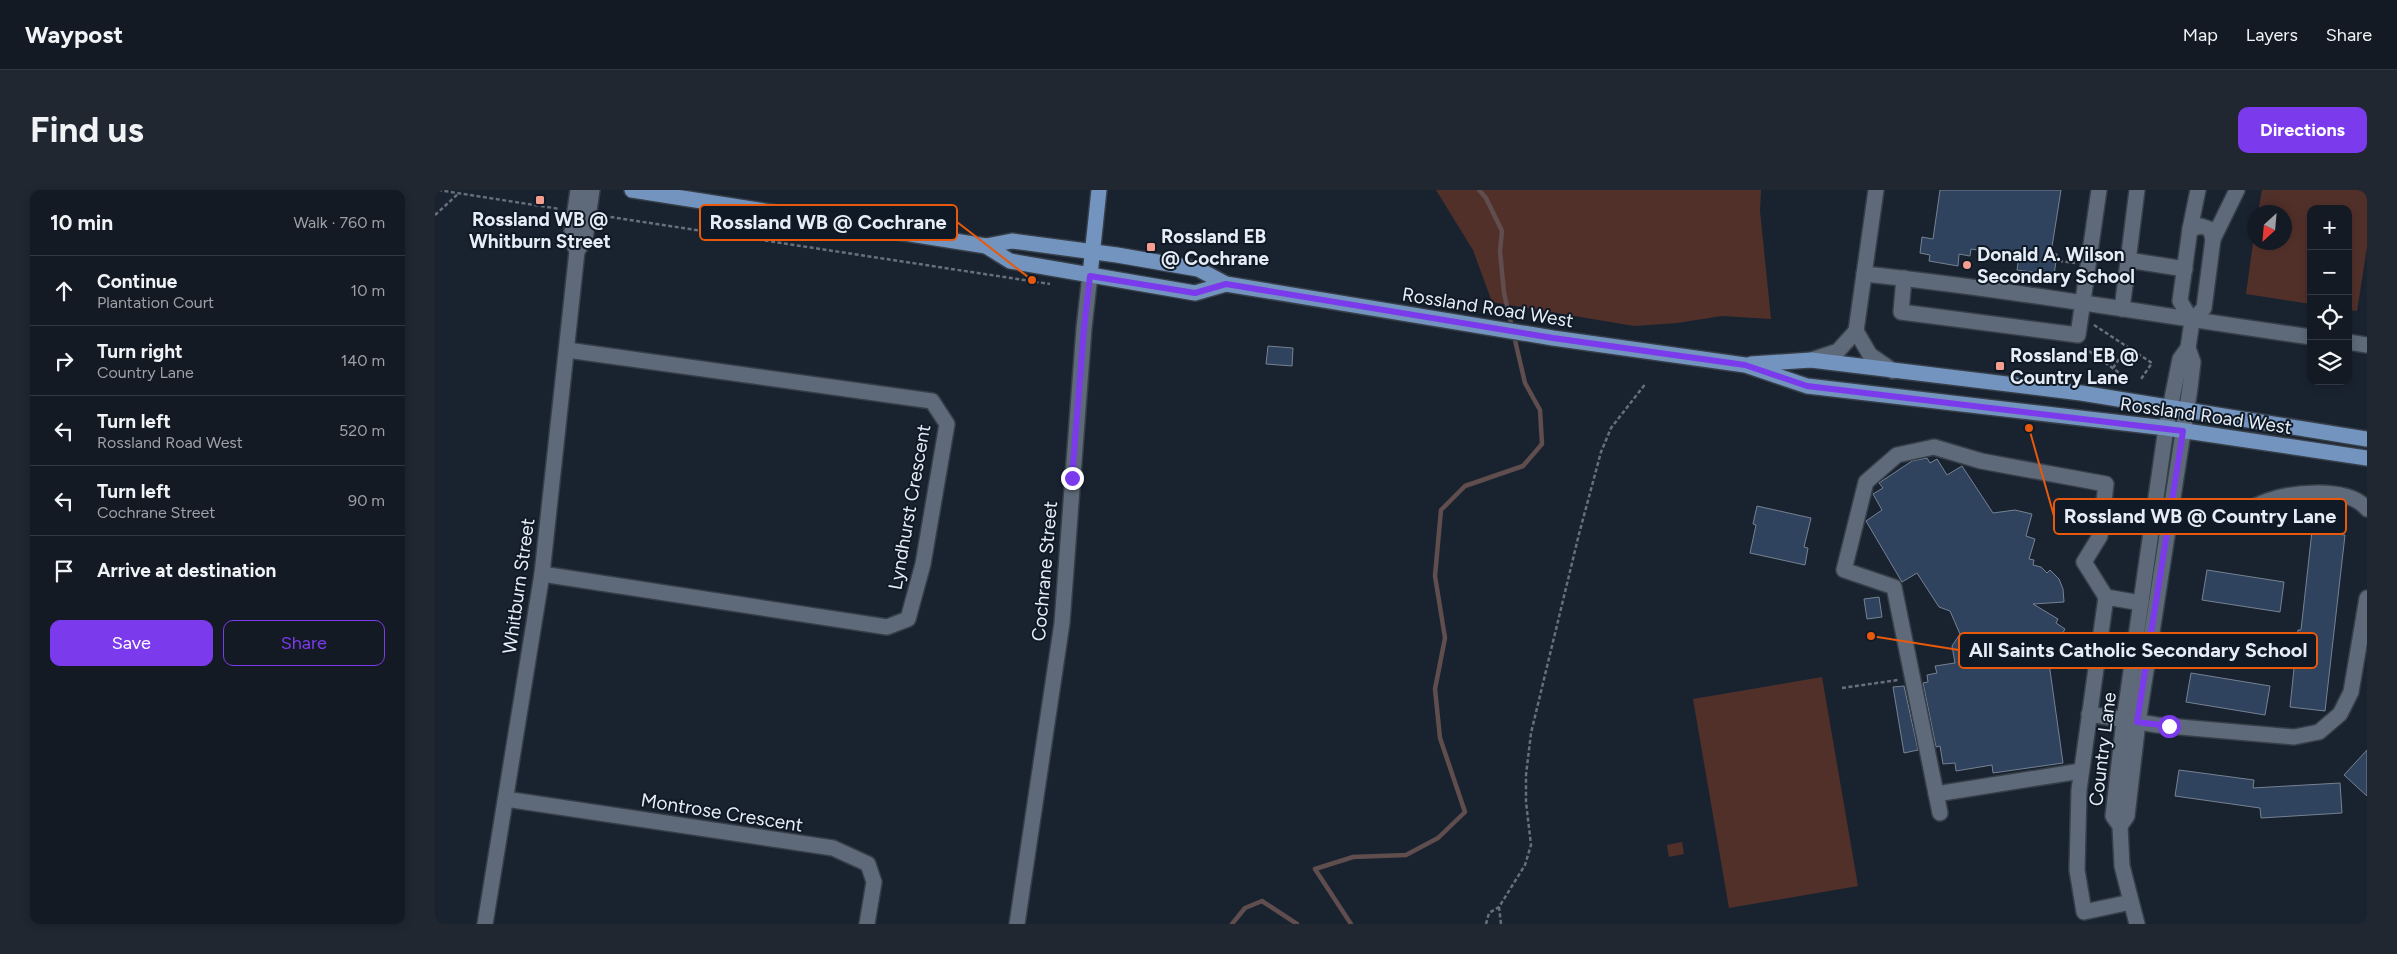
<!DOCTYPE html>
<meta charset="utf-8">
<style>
body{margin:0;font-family:Figtree,sans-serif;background:#202731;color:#f1f3f6}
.controls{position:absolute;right:15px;top:15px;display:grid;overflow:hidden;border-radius:10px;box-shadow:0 2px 8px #0003}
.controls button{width:45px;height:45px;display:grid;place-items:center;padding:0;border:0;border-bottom:1px solid #323841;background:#131a24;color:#f1f3f6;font:25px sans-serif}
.compass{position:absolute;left:1812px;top:15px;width:45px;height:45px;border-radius:50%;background:#131a24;box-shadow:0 2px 8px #0003;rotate:206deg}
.stop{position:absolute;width:15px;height:15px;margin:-11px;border:4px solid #7c3aed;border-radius:50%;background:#fff}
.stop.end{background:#7c3aed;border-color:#fff;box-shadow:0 1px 5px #0008}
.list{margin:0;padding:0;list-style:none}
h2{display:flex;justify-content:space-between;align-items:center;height:65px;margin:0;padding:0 20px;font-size:21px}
h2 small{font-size:16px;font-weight:400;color:#9da1a6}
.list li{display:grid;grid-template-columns:32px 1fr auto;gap:15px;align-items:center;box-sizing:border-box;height:70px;padding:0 20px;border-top:1px solid #323841}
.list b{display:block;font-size:19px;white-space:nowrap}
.list p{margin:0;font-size:16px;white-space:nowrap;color:#9da1a6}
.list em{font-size:16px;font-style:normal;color:#9da1a6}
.actions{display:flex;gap:10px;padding:15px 20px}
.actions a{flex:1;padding:11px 0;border:1px solid #7c3aed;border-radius:10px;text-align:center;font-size:18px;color:#7c3aed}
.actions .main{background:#7c3aed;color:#fff}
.icon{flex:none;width:28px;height:28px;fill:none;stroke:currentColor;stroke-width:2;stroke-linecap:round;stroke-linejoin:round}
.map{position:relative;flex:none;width:1932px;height:734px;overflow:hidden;border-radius:10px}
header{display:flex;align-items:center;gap:30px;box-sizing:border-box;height:70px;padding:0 25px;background:#131a24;border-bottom:1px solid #323841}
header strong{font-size:24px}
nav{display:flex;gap:28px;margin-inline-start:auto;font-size:18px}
.intro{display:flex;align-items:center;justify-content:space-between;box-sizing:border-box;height:120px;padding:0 30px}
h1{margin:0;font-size:35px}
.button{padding:12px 22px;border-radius:10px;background:#7c3aed;color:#fff;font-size:18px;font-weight:700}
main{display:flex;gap:30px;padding:0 30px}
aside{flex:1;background:#131a24;border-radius:10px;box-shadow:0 2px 8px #0003}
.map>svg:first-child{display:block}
</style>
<header>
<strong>Waypost</strong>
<nav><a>Map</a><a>Layers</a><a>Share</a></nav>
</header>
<div class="intro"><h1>Find us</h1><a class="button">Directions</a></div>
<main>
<aside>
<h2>10 min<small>Walk · 760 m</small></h2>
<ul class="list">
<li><svg class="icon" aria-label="ahead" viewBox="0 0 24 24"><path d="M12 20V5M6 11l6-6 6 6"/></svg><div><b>Continue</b><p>Plantation Court</p></div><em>10 m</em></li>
<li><svg class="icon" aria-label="right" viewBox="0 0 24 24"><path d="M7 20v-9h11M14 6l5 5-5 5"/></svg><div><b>Turn right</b><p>Country Lane</p></div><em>140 m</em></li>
<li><svg class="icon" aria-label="left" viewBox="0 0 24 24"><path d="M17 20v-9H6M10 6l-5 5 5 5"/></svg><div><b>Turn left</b><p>Rossland Road West</p></div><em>520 m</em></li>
<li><svg class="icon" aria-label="left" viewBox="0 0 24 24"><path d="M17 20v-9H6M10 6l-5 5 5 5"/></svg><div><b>Turn left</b><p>Cochrane Street</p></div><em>90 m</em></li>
<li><svg class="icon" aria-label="arrive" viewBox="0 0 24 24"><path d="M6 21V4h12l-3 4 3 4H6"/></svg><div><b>Arrive at destination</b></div></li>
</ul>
<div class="actions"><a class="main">Save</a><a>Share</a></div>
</aside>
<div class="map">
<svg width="1932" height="734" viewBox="0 0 1932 734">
<rect width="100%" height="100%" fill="#192330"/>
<g fill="#52302a">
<path d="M1001,0h325l-1,21 11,108 -49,-3 -45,7 -43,3 -142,-24 -19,-52z"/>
<path d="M1827,0h105v57l-10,64 -9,-1v-101h-37v95l-65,-10 8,-58 1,6h30v-30h-27z"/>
<path d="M1387,487l36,209 -129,22 -36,-209z"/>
<path d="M1247,652l2,12 -15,3 -2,-12z"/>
</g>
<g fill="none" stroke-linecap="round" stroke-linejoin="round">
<g stroke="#604d4d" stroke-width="4.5">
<path d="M797,734l13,-16 17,-7 35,23"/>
<path d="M916,734l-36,-55 38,-12 53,-2 32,-17 27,-26 -25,-74 -5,-49 10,-51 -10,-62 6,-66 24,-24 58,-20 19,-22 -2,-34 -15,-27 -21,-90 -4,-42 2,-20 -16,-33 -7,-8"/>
</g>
</g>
<g fill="#2f435e" stroke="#768292">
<path d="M1505,0h121l-10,63 6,1 -3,21 -37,-5 2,-14 -48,-7 -1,7 -11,-2 -1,12 -29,-5 1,-6 -10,-2 2,-16 11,2z"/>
<path d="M833,156l25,2 -1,18 -26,-2z"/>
<path d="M1492,268l3,5 7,-4 10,16 15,-9 31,47 22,-3 17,4 -6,22 9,3 -6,20 5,1 -1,5 8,2 6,6 3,-3 9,9 4,10 1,13 -31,2 25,15 -2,4 9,6 -5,9 4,5 -16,13 15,107 -70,10 -1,-8 -36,6 -1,-8 -12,1 -3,-18 -4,1 -13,-64 5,-1 -1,-7 10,-2 -2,-7 20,-3 -3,-17 8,-12 -10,-23 -11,-4 -22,-34 -15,9 -36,-61 16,-11 -9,-16 10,-6 -4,-5 33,-22z"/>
<path d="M1322,316l54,12 -7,29 4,1 -3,17 -55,-12 6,-28 -3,-1z"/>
<path d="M1877,341l33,4 -20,176 -35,-4 8,-77h3z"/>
<path d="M1772,380l77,12 -4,30 -78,-12z"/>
<path d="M1444,407l3,20 -15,2 -3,-20z"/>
<path d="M1756,483l79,13 -5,29 -79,-13z"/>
<path d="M1469,496l14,64 -14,3 -11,-66z"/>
<path d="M1932,560v46l-23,-21z"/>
<path d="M1744,580l75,10 -1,8 87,-5 2,30 -81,5 -1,-10 -85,-12z"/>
</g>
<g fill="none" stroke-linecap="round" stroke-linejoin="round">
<g stroke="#363e48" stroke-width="18">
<g id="minor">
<path d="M1755,39l8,-39"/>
<path d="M1778,49l24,-49"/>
<path d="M142,61l8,-12 7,-49"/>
<path d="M1693,70l57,9"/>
<path d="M1429,84c150,16 298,42 447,63"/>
<path d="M1469,88l-3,34 177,23 21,-145"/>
<path d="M1687,119l15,-119"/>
<path d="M1421,141l14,24 23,16"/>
<path d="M1913,152l19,3"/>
<path d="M1376,170l27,-9 18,-20 20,-141"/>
<path d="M1797,329c11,-6 23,-14 35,-18 25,-9 82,-15 100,8"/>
<path d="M107,384l345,53 21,-8 15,-55 24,-140 -15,-23 -365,-51"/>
<path d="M1654,524l68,11 137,12 25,-5 21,-18 11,-22 16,-94"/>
<path d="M1501,604l145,-23"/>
<path d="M71,609l327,49 35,16 6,18 -7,42"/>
<path d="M1505,623l-46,-226 -50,-17 22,-88 31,-27 37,-8 47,14 125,23 -6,52 -16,26 22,35"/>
<path d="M1685,636l7,-10 11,-94 52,-334 3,-26 -5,-14 4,-27 12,-13 9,-69 -3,-10 -9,-3 -11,3 -10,72 12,20"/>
<path d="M1696,712l-47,10 -7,-42 2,-80 27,-193 35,6"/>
<path d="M50,734l57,-350 35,-323 -6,-13 7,-48"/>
<path d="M582,734l45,-301 22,-295 6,-53"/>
<path d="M1702,734l-15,-58 -2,-40 -7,-10 11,-96 42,-292 14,-69 8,-11"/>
</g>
</g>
<g stroke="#363e48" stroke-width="18">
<g id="major">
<path d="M197,0l354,56 26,-5 105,14 81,14 28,15 327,54 192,27 62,21 359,42 201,30"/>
<path d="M551,56l24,15 185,32 31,-9"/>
<path d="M655,85l9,-85"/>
<path d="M1316,174l60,-4 270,33 286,46"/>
</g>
</g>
<g stroke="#666f7b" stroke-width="2.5" stroke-dasharray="4 2.5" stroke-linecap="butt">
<path d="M3,0l122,19"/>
<path d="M0,25l24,-22"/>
<path d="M169,26l446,68"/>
<path d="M1624,71l16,2"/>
<path d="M1659,135l58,38 -11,16"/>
<path d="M1650,156l4,5 36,26"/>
<path d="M1678,178l15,-22"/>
<path d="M1407,498l56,-8"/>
<path d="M1064,717l2,17"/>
<path d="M1051,734l3,-11 10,-6 26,-42 6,-20 -5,-43v-27l5,-42 48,-199 22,-82 10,-24 35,-45"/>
</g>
<use href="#minor" stroke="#5e6a79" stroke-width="15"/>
<use href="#major" stroke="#7394bf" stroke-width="15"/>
</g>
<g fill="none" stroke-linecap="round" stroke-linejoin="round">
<path stroke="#7c3aed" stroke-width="6" d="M637,288l12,-150 6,-52 105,17 31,-9 327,54 192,27 62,21 376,45 -46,291 32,4"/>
</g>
<g fill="#f59d8e" stroke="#101a26" stroke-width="2">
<rect x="100" y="5" width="10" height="10" rx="2.5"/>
<rect x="711" y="52" width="10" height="10" rx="2.5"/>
<circle cx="1532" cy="75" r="5"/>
<rect x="1560" y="171" width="10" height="10" rx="2.5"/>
</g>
<g text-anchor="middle" stroke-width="4" stroke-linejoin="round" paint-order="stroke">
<g font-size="19" font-weight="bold" fill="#e6edf6" stroke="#101a26" text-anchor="start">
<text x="105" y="36" text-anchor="middle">Rossland WB @<tspan x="105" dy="22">Whitburn Street</tspan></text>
<text x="726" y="53">Rossland EB<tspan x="726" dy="22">@ Cochrane</tspan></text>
<text x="1542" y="71">Donald A. Wilson<tspan x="1542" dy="22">Secondary School</tspan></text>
<text x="1575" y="172">Rossland EB @<tspan x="1575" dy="22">Country Lane</tspan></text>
</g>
<g font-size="19" fill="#e6edf6" stroke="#101a26">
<text transform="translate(1053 117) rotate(9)" y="7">Rossland Road West</text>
<text transform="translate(1771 225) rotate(8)" y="7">Rossland Road West</text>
<text transform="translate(474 317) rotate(-80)" y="7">Lyndhurst Crescent</text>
<text transform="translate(609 381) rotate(-85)" y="7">Cochrane Street</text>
<text transform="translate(83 396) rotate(-82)" y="7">Whitburn Street</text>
<text transform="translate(1667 559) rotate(-83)" y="7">Country Lane</text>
<text transform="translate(287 622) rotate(9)" y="7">Montrose Crescent</text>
</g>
</g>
<path fill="none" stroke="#e8590c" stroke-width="2" d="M597 90L522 32M1594 238L1619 326M1436 446L1524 460"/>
<g fill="#e8590c" stroke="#101a26" stroke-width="2">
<circle cx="597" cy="90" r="5"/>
<circle cx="1594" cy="238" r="5"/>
<circle cx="1436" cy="446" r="5"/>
</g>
<g fill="#101a26" stroke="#e8590c" stroke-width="2">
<rect x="265" y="15" width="257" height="35" rx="5"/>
<rect x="1619" y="309" width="292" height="35" rx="5"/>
<rect x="1524" y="443" width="358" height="35" rx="5"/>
</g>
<g font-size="20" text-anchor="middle" font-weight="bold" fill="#e6edf6">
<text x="393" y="39">Rossland WB @ Cochrane</text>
<text x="1765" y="333">Rossland WB @ Country Lane</text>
<text x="1703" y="467">All Saints Catholic Secondary School</text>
</g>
</svg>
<div class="controls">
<button>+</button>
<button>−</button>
<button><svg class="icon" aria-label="locate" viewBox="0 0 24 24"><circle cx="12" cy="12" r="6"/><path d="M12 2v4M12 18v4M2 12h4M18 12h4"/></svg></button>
<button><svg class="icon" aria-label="layers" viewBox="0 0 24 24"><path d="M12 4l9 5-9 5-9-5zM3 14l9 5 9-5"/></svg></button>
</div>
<svg class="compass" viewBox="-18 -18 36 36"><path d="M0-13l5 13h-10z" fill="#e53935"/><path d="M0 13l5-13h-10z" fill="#9da1a6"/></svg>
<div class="stop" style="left:1734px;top:536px"></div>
<div class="stop end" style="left:637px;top:288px"></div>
</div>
</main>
